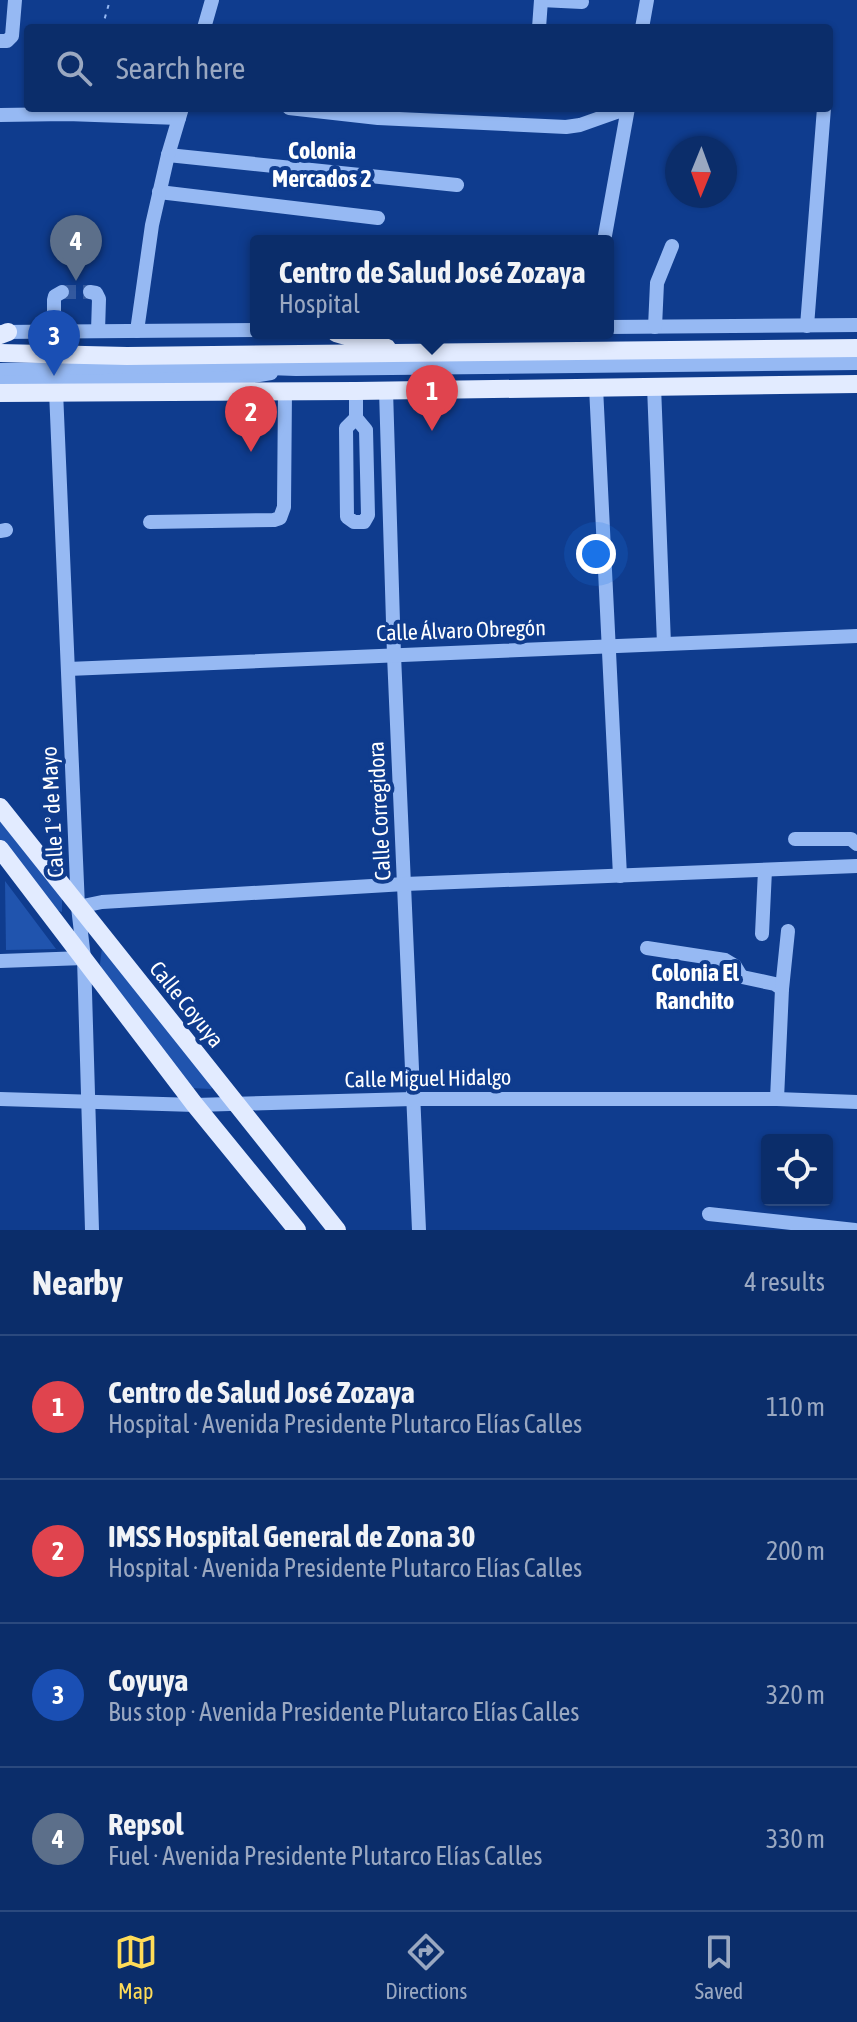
<!DOCTYPE html>
<meta charset="utf-8">
<style>
body{margin:0;font-family:"Asap Condensed",sans-serif;background:#193972;color:#f1f3f6}
.controls{position:absolute;right:24px;bottom:24px;display:grid;overflow:hidden;border-radius:8px;box-shadow:0 2px 6px #0004}
.controls button{width:72px;height:72px;display:grid;place-items:center;padding:0;border:0;border-bottom:2px solid #2b497e;background:#0b2d6a;color:#f1f3f6;font:40px sans-serif}
.compass{position:absolute;left:665px;top:136px;width:72px;height:72px;border-radius:50%;background:#0b2d6a;box-shadow:0 2px 6px #0004;rotate:181deg}
.you{position:absolute;left:596px;top:554px;width:28px;height:28px;margin:-20px;border:6px solid #fff;border-radius:50%;background:#1a73e8;box-shadow:0 0 0 12px #1a73e833}
.badge{display:grid;place-items:center;width:52px;height:52px;border-radius:50%;background:#ffdc58;color:#fff;font-size:26px;font-weight:700}
.pin{position:absolute;translate:-50% -66px;filter:drop-shadow(0 2px 4px #0008)}
.pin::after{content:'';position:absolute;top:42px;width:28px;height:24px;background:inherit;clip-path:polygon(0 0,100% 0,50% 100%)}
.popup{position:absolute;left:250px;top:235px;width:364px;height:104px;box-sizing:border-box;display:grid;place-content:center;border-radius:8px;background:#0b2d6a;filter:drop-shadow(0 2px 6px #0005);font-size:26px;white-space:nowrap;color:#9aa8c1}
.popup b{font-size:30px;color:#f1f3f6}
.popup::after{content:'';position:absolute;left:50%;top:100%;margin-left:-16px;border:16px solid transparent;border-top-color:#0b2d6a}
.list{margin:0;padding:0;list-style:none}
h2{display:flex;justify-content:space-between;align-items:center;height:104px;margin:0;padding:0 32px;font-size:34px}
h2 small{font-size:26px;font-weight:400;color:#9aa8c1}
.list li{display:grid;grid-template-columns:52px 1fr auto;gap:24px;align-items:center;box-sizing:border-box;height:144px;padding:0 32px;border-top:2px solid #2b497e}
.list b{display:block;font-size:30px;white-space:nowrap}
.list p{margin:0;font-size:26px;white-space:nowrap;color:#9aa8c1}
.list em{font-size:26px;font-style:normal;color:#9aa8c1}
.icon{flex:none;width:44px;height:44px;fill:none;stroke:currentColor;stroke-width:2;stroke-linecap:round;stroke-linejoin:round}
.map{position:relative;flex:none;width:857px;height:1230px;overflow:hidden}
.search{position:absolute;background:#0b2d6a;box-shadow:0 2px 6px #0004;left:24px;right:24px;top:24px;height:88px;display:flex;align-items:center;gap:20px;box-sizing:border-box;padding:0 28px;border-radius:8px;color:#9aa8c1;font-size:30px}
.sheet{height:680px;background:#0b2d6a}
nav{display:flex;justify-content:space-around;align-items:center;box-sizing:border-box;height:112px;border-top:2px solid #2b497e;background:#0b2d6a;font-size:22px;color:#9aa8c1}
nav a{display:grid;justify-items:center;gap:4px}
nav .on{color:#ffdc58}
.map>svg:first-child{display:block}
</style>
<div class="map">
<svg width="857" height="1230" viewBox="0 0 857 1230">
<rect width="100%" height="100%" fill="#0f3c8e"/>
<g fill="#2054ae">
<path d="M0,821l62,77v14l-6,-2 -56,-70z"/>
<path d="M5,881l51,68 -50,1z"/>
<path d="M102,948l111,138 -2,3 -20,-1 -89,-117 -2,-7z"/>
</g>
<g fill="none" stroke-linecap="round" stroke-linejoin="round">
<path stroke="#33599f" stroke-width="14" stroke-dasharray="14 7" stroke-linecap="butt" d="M62,292h28"/>
<path stroke="#96b9f3" stroke-width="2" stroke-dasharray="4 6" stroke-linecap="butt" d="M102,28l8,-28"/>
<g stroke="#96b9f3" stroke-width="14">
<path d="M541,0l41,2"/>
<path d="M204,28l8,-28"/>
<path d="M539,28l2,-28"/>
<path d="M642,28l5,-28"/>
<path d="M0,41h7l5,-5 3,-36"/>
<path d="M289,108l89,10 188,9 14,-2 48,-17 -24,133"/>
<path d="M0,115l67,-1 112,4"/>
<path d="M168,155l289,30"/>
<path d="M159,192l219,26"/>
<path d="M90,292l6,1 3,6 -1,32"/>
<path d="M807,326l17,-218"/>
<path d="M608,327l249,-2"/>
<path d="M655,327l2,-44 15,-37"/>
<path d="M137,331l15,-106 16,-70 14,-47"/>
<path d="M0,332l256,-2"/>
<path d="M54,332v-32l1,-4 7,-4"/>
<path d="M0,370l210,-4 86,3 561,-6"/>
<path d="M0,383l211,-4 37,-2 23,-4"/>
<path d="M654,386l10,258"/>
<path d="M596,387l24,489"/>
<path d="M386,390l8,265 25,575"/>
<path d="M56,391l22,516 6,51 8,272"/>
<path d="M356,391v27l10,12 2,85 -4,7h-10l-7,-5 -1,-89 10,-10"/>
<path d="M150,522l124,-2 6,-2 4,-11 1,-117"/>
<path d="M0,531l6,-1"/>
<path d="M68,669l789,-33"/>
<path d="M795,839h56l6,5"/>
<path d="M78,907l24,-5 303,-18 452,-18"/>
<path d="M762,934l3,-64"/>
<path d="M647,948l78,12 10,6 6,10"/>
<path d="M0,961l84,-3"/>
<path d="M714,971l61,13 7,5 -5,110"/>
<path d="M782,989l6,-58"/>
<path d="M0,1099l195,6 218,-6h364l80,3"/>
<path d="M709,1214l146,16"/>
</g>
<g stroke="#e2ebff" stroke-width="18">
<path d="M336,333l51,15"/>
<path d="M0,335l8,-3"/>
<path d="M0,353l127,3 730,-8"/>
<path d="M0,393l356,-2 501,-7"/>
<path d="M0,807l337,423"/>
<path d="M0,849l195,256 102,125"/>
</g>
</g>
<g text-anchor="middle" stroke-width="8" stroke-linejoin="round" paint-order="stroke">
<g font-size="22" fill="#fff" stroke="#0f3c8e">
<text transform="translate(461 630) rotate(-2)" y="8">Calle Álvaro Obregón</text>
<text transform="translate(379 811) rotate(-93)" y="8">Calle Corregidora</text>
<text transform="translate(52 812) rotate(-93)" y="8">Calle 1º de Mayo</text>
<text transform="translate(187 1004) rotate(51)" y="8">Calle Coyuya</text>
<text transform="translate(428 1078) rotate(-1)" y="8">Calle Miguel Hidalgo</text>
</g>
<g font-size="24" font-weight="bold" fill="#fff" stroke="#0f3c8e">
<text x="322" y="159">Colonia<tspan x="322" dy="28">Mercados 2</tspan></text>
<text x="695" y="981">Colonia El<tspan x="695" dy="28">Ranchito</tspan></text>
</g>
</g>
</svg>
<div class="controls">
<button><svg class="icon" aria-label="locate" viewBox="0 0 24 24"><circle cx="12" cy="12" r="6"/><path d="M12 2v4M12 18v4M2 12h4M18 12h4"/></svg></button>
</div>
<svg class="compass" viewBox="-18 -18 36 36"><path d="M0-13l5 13h-10z" fill="#e53935"/><path d="M0 13l5-13h-10z" fill="#9aa8c1"/></svg>
<div class="you"></div>
<div class="pin badge" style="left:432px;top:431px;background:#e0444e">1</div>
<div class="popup"><b>Centro de Salud José Zozaya</b>Hospital</div>
<div class="pin badge" style="left:251px;top:452px;background:#e0444e">2</div>
<div class="pin badge" style="left:54px;top:376px;background:#1a4fb4">3</div>
<div class="pin badge" style="left:76px;top:281px;background:#5c6f8a">4</div>
<div class="search"><svg class="icon" aria-label="search" viewBox="0 0 24 24"><circle cx="10" cy="10" r="6"/><path d="M15 15l6 6"/></svg>Search here</div>
</div>
<section class="sheet">
<h2>Nearby<small>4 results</small></h2>
<ul class="list">
<li><span class="badge" style="background:#e0444e">1</span><div><b>Centro de Salud José Zozaya</b><p>Hospital · Avenida Presidente Plutarco Elías Calles</p></div><em>110 m</em></li>
<li><span class="badge" style="background:#e0444e">2</span><div><b>IMSS Hospital General de Zona 30</b><p>Hospital · Avenida Presidente Plutarco Elías Calles</p></div><em>200 m</em></li>
<li><span class="badge" style="background:#1a4fb4">3</span><div><b>Coyuya</b><p>Bus stop · Avenida Presidente Plutarco Elías Calles</p></div><em>320 m</em></li>
<li><span class="badge" style="background:#5c6f8a">4</span><div><b>Repsol</b><p>Fuel · Avenida Presidente Plutarco Elías Calles</p></div><em>330 m</em></li>
</ul>
</section>
<nav>
<a class="on"><svg class="icon" aria-label="map" viewBox="0 0 24 24"><path d="M3 6l6-2 6 2 6-2v14l-6 2-6-2-6 2zM9 4v14M15 6v14"/></svg>Map</a>
<a><svg class="icon" aria-label="directions" viewBox="0 0 24 24"><path d="M12 3l9 9-9 9-9-9zM9 14v-3h6M13 9l2 2-2 2"/></svg>Directions</a>
<a><svg class="icon" aria-label="saved" viewBox="0 0 24 24"><path d="M7 4h10v16l-5-4-5 4z"/></svg>Saved</a>
</nav>
